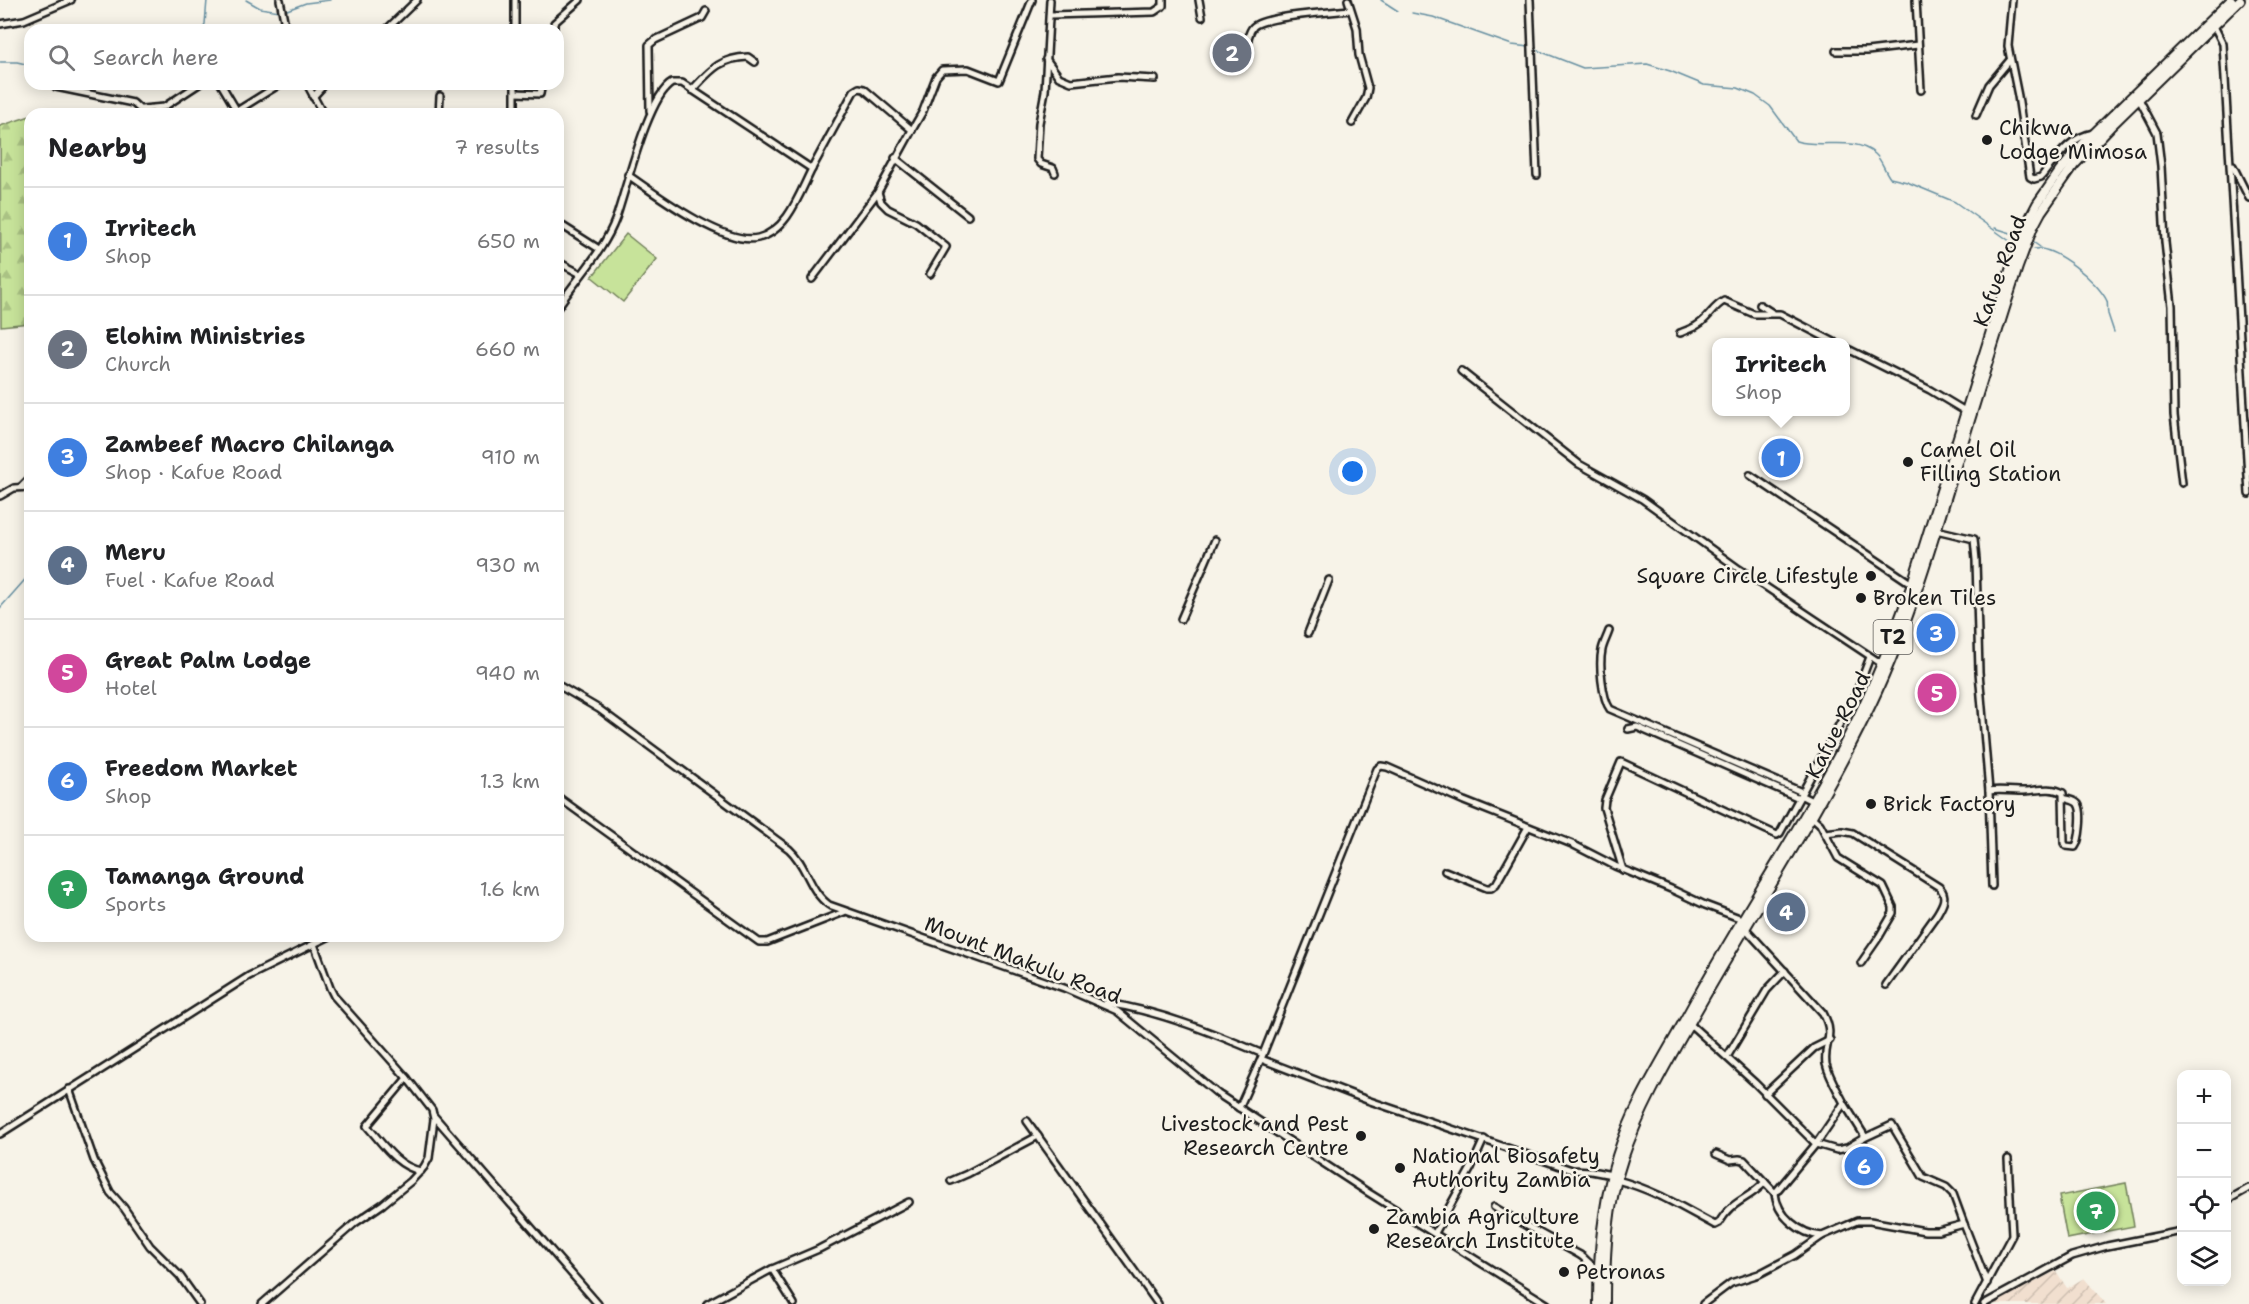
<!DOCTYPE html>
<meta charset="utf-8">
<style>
body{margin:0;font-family:"Shantell Sans",sans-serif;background:#f6f6f6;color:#202124}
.controls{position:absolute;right:18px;bottom:18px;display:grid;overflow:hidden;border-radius:12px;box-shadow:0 3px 15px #0003}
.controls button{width:54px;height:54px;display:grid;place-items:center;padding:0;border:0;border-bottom:2px solid #e0e0e0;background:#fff;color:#202124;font:30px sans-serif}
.you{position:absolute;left:1353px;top:472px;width:21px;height:21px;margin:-15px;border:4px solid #fff;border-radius:50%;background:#1a73e8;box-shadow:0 0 0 9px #1a73e833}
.badge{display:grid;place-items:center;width:39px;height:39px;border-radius:50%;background:#2563eb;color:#fff;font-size:20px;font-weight:700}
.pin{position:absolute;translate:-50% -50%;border:3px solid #fff;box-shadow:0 2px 6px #0006}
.popup{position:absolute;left:1712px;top:338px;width:138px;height:78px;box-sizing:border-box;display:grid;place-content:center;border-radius:12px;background:#fff;filter:drop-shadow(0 2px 4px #0005);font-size:20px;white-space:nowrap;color:#757577}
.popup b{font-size:22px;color:#202124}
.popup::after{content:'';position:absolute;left:50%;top:100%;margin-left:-12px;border:12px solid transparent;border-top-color:#fff}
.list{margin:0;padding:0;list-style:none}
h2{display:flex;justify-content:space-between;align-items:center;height:78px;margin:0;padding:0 24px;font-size:26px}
h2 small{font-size:20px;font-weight:400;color:#757577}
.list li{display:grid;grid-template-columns:39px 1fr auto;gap:18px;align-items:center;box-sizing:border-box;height:108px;padding:0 24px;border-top:2px solid #e0e0e0}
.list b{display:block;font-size:22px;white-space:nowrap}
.list p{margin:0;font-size:20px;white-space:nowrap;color:#757577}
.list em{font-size:20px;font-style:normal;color:#757577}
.icon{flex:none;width:33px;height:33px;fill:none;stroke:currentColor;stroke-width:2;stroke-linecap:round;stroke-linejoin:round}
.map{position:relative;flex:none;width:2249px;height:1304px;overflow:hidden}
.search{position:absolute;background:#fff;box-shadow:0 3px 15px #0003;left:24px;top:24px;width:540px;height:66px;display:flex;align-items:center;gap:15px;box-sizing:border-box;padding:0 21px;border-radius:18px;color:#757577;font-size:22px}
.panel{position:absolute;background:#fff;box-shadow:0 3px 15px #0003;left:24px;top:108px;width:540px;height:834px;border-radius:18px}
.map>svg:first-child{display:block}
</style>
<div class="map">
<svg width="2249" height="1304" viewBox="0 0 2249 1304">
<defs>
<pattern id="industrial-furrows" width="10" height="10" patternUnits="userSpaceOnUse" patternTransform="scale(1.5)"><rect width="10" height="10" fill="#f1dfcf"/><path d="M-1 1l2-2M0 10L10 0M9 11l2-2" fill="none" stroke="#cebfb1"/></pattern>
<pattern id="forest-firs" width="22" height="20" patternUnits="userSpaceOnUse" patternTransform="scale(1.5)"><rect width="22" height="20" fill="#c7e39a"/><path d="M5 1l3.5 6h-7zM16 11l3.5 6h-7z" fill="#aac284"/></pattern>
</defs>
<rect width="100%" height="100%" fill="#f7f3e8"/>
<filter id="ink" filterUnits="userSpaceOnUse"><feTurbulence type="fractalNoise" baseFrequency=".0167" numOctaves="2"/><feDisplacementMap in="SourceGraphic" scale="12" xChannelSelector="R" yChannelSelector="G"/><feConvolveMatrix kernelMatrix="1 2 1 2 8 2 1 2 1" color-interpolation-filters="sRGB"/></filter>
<g filter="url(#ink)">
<path fill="url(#industrial-furrows)" d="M2056,1271l11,17 17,-10 22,26h-114z"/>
<path fill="url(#forest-firs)" stroke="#72805b" stroke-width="1.5" d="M30,116v207l-29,3 -1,-200z"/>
<g fill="#c7e39a" stroke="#72805b" stroke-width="1.5">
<path d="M626,234l31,25 -34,43 -31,-25z"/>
<path d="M2126,1183l8,43 -67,13 -8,-43z"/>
</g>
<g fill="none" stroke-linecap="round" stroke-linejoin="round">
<g stroke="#668fa1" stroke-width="1.5">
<path d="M246,0l14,8 19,3"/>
<path d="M1381,0l17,11"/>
<path d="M287,10l19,-7 24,-3"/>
<path d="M1412,13l21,4 79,28 17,2"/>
<path d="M202,30l3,-6 2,-24"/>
<path d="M1534,49l49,19 64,-4 23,7 34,14 34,3 17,7 15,11 26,35c25,8 57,-6 79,13 7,6 9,16 15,24l17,4 48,20 56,40"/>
<path d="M0,62h17l13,3"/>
<path d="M1995,228l19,6"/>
<path d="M2033,242l7,5"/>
<path d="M2034,249c21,-4 64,33 73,52 1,3 0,9 1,13 2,6 4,12 6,18"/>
<path d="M0,608l30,-34"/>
</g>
<g stroke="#1c1c1c" stroke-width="10">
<g id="minor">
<path d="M280,0l6,30"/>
<path d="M1050,0l-5,91 -6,32 -2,36 4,5 12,4 2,5"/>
<path d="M1199,0l3,17"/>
<path d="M1348,0l9,28 2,27 9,33 -2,10 -14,25"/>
<path d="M1530,0l7,175"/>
<path d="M1916,0l5,90"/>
<path d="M2012,0l-4,46 10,50 12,81 4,2 7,-2c15,-18 28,-40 53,-44"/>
<path d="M1050,15l104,-3 9,-6v-6"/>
<path d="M0,24l24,-4 47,-20"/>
<path d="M2214,26l9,18 26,450"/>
<path d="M386,30l31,-30"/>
<path d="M515,30v-30"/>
<path d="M554,30v-7l26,-23"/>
<path d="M1836,51h31l51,-6"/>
<path d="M1246,54c1,-9 1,-20 7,-27 11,-11 79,-15 97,-17"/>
<path d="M1046,59l13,18 12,5 47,-5 37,2"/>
<path d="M221,84l16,27"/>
<path d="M307,84l16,30"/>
<path d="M515,84v30"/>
<path d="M56,87l77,16 12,11"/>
<path d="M692,90c18,-19 27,-32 56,-33l7,5"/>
<path d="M516,93l24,1 2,-10"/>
<path d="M313,97l12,-13"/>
<path d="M2139,99l18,34 4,33 4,76 7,64 2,109 8,68"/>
<path d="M142,109l22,-2 35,-23"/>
<path d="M650,111l-1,-66 6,-5 47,-22 4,-7"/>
<path d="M232,114l48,-30"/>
<path d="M439,114l1,-18"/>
<path d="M1976,115l13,-30 21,-25"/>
<path d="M912,130l11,-19 13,-34 6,-7 26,-1 31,12 33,-81"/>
<path d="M895,158l73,58"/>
<path d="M2233,166l16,32"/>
<path d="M628,175c27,19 97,71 130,63 32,-8 43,-50 57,-75 13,-24 26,-48 39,-72l5,-3 5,1 48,41 -34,62 -66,87"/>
<path d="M878,192l3,10 7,7 28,14 30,24 -16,27"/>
<path d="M558,223l41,26"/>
<path d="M558,262l23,12"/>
<path d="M1760,305l11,7"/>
<path d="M558,307c19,-29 46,-56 58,-89 10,-28 32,-122 56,-135h10l130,86"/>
<path d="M1680,333c10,-4 19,-7 26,-15 7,-7 9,-12 18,-17l30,13h26l54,28"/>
<path d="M1846,348l84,42 35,21"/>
<path d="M1461,371l118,93 63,35 97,70 143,95"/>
<path d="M1750,475l162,109"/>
<path d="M21,487l9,-9"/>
<path d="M0,496l14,-8 16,-1"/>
<path d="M1936,530l38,9 2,21 3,112 10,119 3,95"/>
<path d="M1181,619l34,-79"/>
<path d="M1609,631c-2,6 -6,13 -7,19 -3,14 0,48 8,59l192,83"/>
<path d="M1308,633l21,-53"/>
<path d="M558,685l41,24 190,140c18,16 20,42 40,56l235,83 53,23 101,83 151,99 178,111"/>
<path d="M1628,729l9,-2 162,71"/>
<path d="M1989,791c10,-2 19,0 30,0 14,1 31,-6 44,2l1,50 2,3 9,1c5,-6 8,-36 3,-43 -3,-4 -9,-4 -14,-6"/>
<path d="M1800,795l12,6"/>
<path d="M558,797l201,145h8l77,-30"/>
<path d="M1811,816l9,8 18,34 45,28 10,21v6l-14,24 -18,26"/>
<path d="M1825,833l17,-2 11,2 86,54c9,9 4,17 -2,27l-51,71"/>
<path d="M1623,870l-19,-62 1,-8 16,-38 156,73 3,-2 76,-139 14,-37"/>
<path d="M1445,871l42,17h4l5,-4 32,-57"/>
<path d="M1745,928l78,85c13,24 0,30 3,51 3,13 12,27 18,39l-28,41 -41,49c2,23 25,41 47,43"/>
<path d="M1106,1003c54,8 107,30 157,51"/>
<path d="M1690,1024l65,59 61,61 21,6 10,-2 17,-10v-3l-20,-32"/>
<path d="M1727,1057l40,-67 18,-19"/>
<path d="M1261,1059l106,41 205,70 19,1 21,4"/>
<path d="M407,1078l-40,48c15,17 30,41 54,45"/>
<path d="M69,1089l25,71 16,32 14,16 26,38 30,30 20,28"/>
<path d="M1765,1094l49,-46 16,-8"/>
<path d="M1239,1108l22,-49 116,-290 4,-3 6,1 77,34 108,43 43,22 56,23 34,16 37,14"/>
<path d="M434,1116l164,188"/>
<path d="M1027,1121l131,183"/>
<path d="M0,1134l249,-158 81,-40"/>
<path d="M1716,1154l14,6 9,-1 5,1 31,33"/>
<path d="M1617,1180c38,10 64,27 98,45l4,-2c14,-24 28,-22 46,-41"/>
<path d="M951,1181l16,-7 71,-38"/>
<path d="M2226,1201l23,-13"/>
<path d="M1494,1207c28,17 57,32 86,48 7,4 8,10 18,14"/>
<path d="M1964,1224l23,59"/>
<path d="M1435,1233l36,-65 13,-29"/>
<path d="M772,1269l22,35"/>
<path d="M262,1304l93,-81 28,-19 28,-23 13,-14 5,-9 5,-39 -2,-9 -25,-32 -73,-82 -4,-8 -16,-44"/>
<path d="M707,1304l65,-35 47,-20 90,-47"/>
<path d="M1703,1304l28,-21 28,-9 36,-19 27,-19 35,-15h13l55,10h13l26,-7 -11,-30 -7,-7 -23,-10 -31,-52 -28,13"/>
<path d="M1975,1304l37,-69 -4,-76"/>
<path d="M1984,1304l88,-48 35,-10 75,-15"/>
</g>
</g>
<g stroke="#1c1c1c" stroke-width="12">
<g id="highway">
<path d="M1598,1304c0,-51 4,-99 19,-148 16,-52 47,-98 73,-146 51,-93 111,-181 159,-275 25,-49 45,-99 63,-151l100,-320 14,-39 11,-21 23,-33 22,-26 149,-145"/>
<path d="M1605,1304c0,-49 2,-99 18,-145 18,-54 48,-103 76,-152 55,-97 117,-190 166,-290 39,-78 64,-162 89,-245 21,-68 42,-137 64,-205l15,-40 8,-15 33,-47 36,-38 130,-127"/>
</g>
</g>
<use href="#minor" stroke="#f7f3e8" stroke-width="5"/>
<use href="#highway" stroke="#f7f3e8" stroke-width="8"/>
</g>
</g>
<g fill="#1c1c1c" stroke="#f7f3e8" stroke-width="2">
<circle cx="1987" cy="140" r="6"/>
<circle cx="1908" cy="462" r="6"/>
<circle cx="1871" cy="576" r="6"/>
<circle cx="1861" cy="598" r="6"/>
<circle cx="1871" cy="804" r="6"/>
<circle cx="1361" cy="1136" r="6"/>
<circle cx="1400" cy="1168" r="6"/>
<circle cx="1374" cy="1229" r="6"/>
<circle cx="1564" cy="1272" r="6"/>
</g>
<g text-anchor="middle" stroke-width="5" stroke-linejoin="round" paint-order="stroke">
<rect fill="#f7f3e8" stroke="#5e5c59" stroke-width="1.5" x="1873.5" y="620" width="39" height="34" rx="4.5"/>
<g font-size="20" font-weight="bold" fill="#1c1c1c">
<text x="1893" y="644">T2</text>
</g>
<g font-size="21" fill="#1c1c1c" stroke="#f7f3e8" text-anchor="start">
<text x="1999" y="135">Chikwa<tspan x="1999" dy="24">Lodge Mimosa</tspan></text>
<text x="1920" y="457">Camel Oil<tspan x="1920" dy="24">Filling Station</tspan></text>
<text x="1859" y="583" text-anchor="end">Square Circle Lifestyle</text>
<text x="1873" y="605">Broken Tiles</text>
<text x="1883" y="811">Brick Factory</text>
<text x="1349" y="1131" text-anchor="end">Livestock and Pest<tspan x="1349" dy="24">Research Centre</tspan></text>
<text x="1412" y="1163">National Biosafety<tspan x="1412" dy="24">Authority Zambia</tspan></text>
<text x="1386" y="1224">Zambia Agriculture<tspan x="1386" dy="24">Research Institute</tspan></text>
<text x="1576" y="1279">Petronas</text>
</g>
<g font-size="21" fill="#1c1c1c" stroke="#f7f3e8">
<text transform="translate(2000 271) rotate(-70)" y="7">Kafue Road</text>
<text transform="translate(1838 725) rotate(-63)" y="7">Kafue Road</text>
<text transform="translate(1023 960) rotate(21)" y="7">Mount Makulu Road</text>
</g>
</g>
</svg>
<div class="controls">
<button>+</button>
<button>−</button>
<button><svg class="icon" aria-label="locate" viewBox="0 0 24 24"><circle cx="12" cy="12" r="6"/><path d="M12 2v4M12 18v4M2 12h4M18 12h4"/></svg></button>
<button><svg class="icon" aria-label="layers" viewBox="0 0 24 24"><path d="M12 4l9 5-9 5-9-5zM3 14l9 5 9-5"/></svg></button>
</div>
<div class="you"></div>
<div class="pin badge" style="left:1781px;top:458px;background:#3f7fe0">1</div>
<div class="popup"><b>Irritech</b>Shop</div>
<div class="pin badge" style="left:1232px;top:53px;background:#6b7280">2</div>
<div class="pin badge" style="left:1936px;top:633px;background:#3f7fe0">3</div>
<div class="pin badge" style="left:1786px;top:912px;background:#5c6f8a">4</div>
<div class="pin badge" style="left:1937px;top:693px;background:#d1479c">5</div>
<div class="pin badge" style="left:1864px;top:1166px;background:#3f7fe0">6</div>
<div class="pin badge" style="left:2096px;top:1211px;background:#2e9e5b">7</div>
<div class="search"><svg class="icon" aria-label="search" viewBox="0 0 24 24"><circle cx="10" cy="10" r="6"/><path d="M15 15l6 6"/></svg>Search here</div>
<section class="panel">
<h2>Nearby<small>7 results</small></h2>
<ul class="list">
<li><span class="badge" style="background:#3f7fe0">1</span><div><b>Irritech</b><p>Shop</p></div><em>650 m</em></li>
<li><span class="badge" style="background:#6b7280">2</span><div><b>Elohim Ministries</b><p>Church</p></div><em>660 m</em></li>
<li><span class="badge" style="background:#3f7fe0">3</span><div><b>Zambeef Macro Chilanga</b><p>Shop · Kafue Road</p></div><em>910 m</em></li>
<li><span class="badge" style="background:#5c6f8a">4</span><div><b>Meru</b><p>Fuel · Kafue Road</p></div><em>930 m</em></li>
<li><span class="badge" style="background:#d1479c">5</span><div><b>Great Palm Lodge</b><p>Hotel</p></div><em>940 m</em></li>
<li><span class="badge" style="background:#3f7fe0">6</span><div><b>Freedom Market</b><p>Shop</p></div><em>1.3 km</em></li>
<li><span class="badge" style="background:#2e9e5b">7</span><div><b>Tamanga Ground</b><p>Sports</p></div><em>1.6 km</em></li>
</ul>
</section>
</div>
